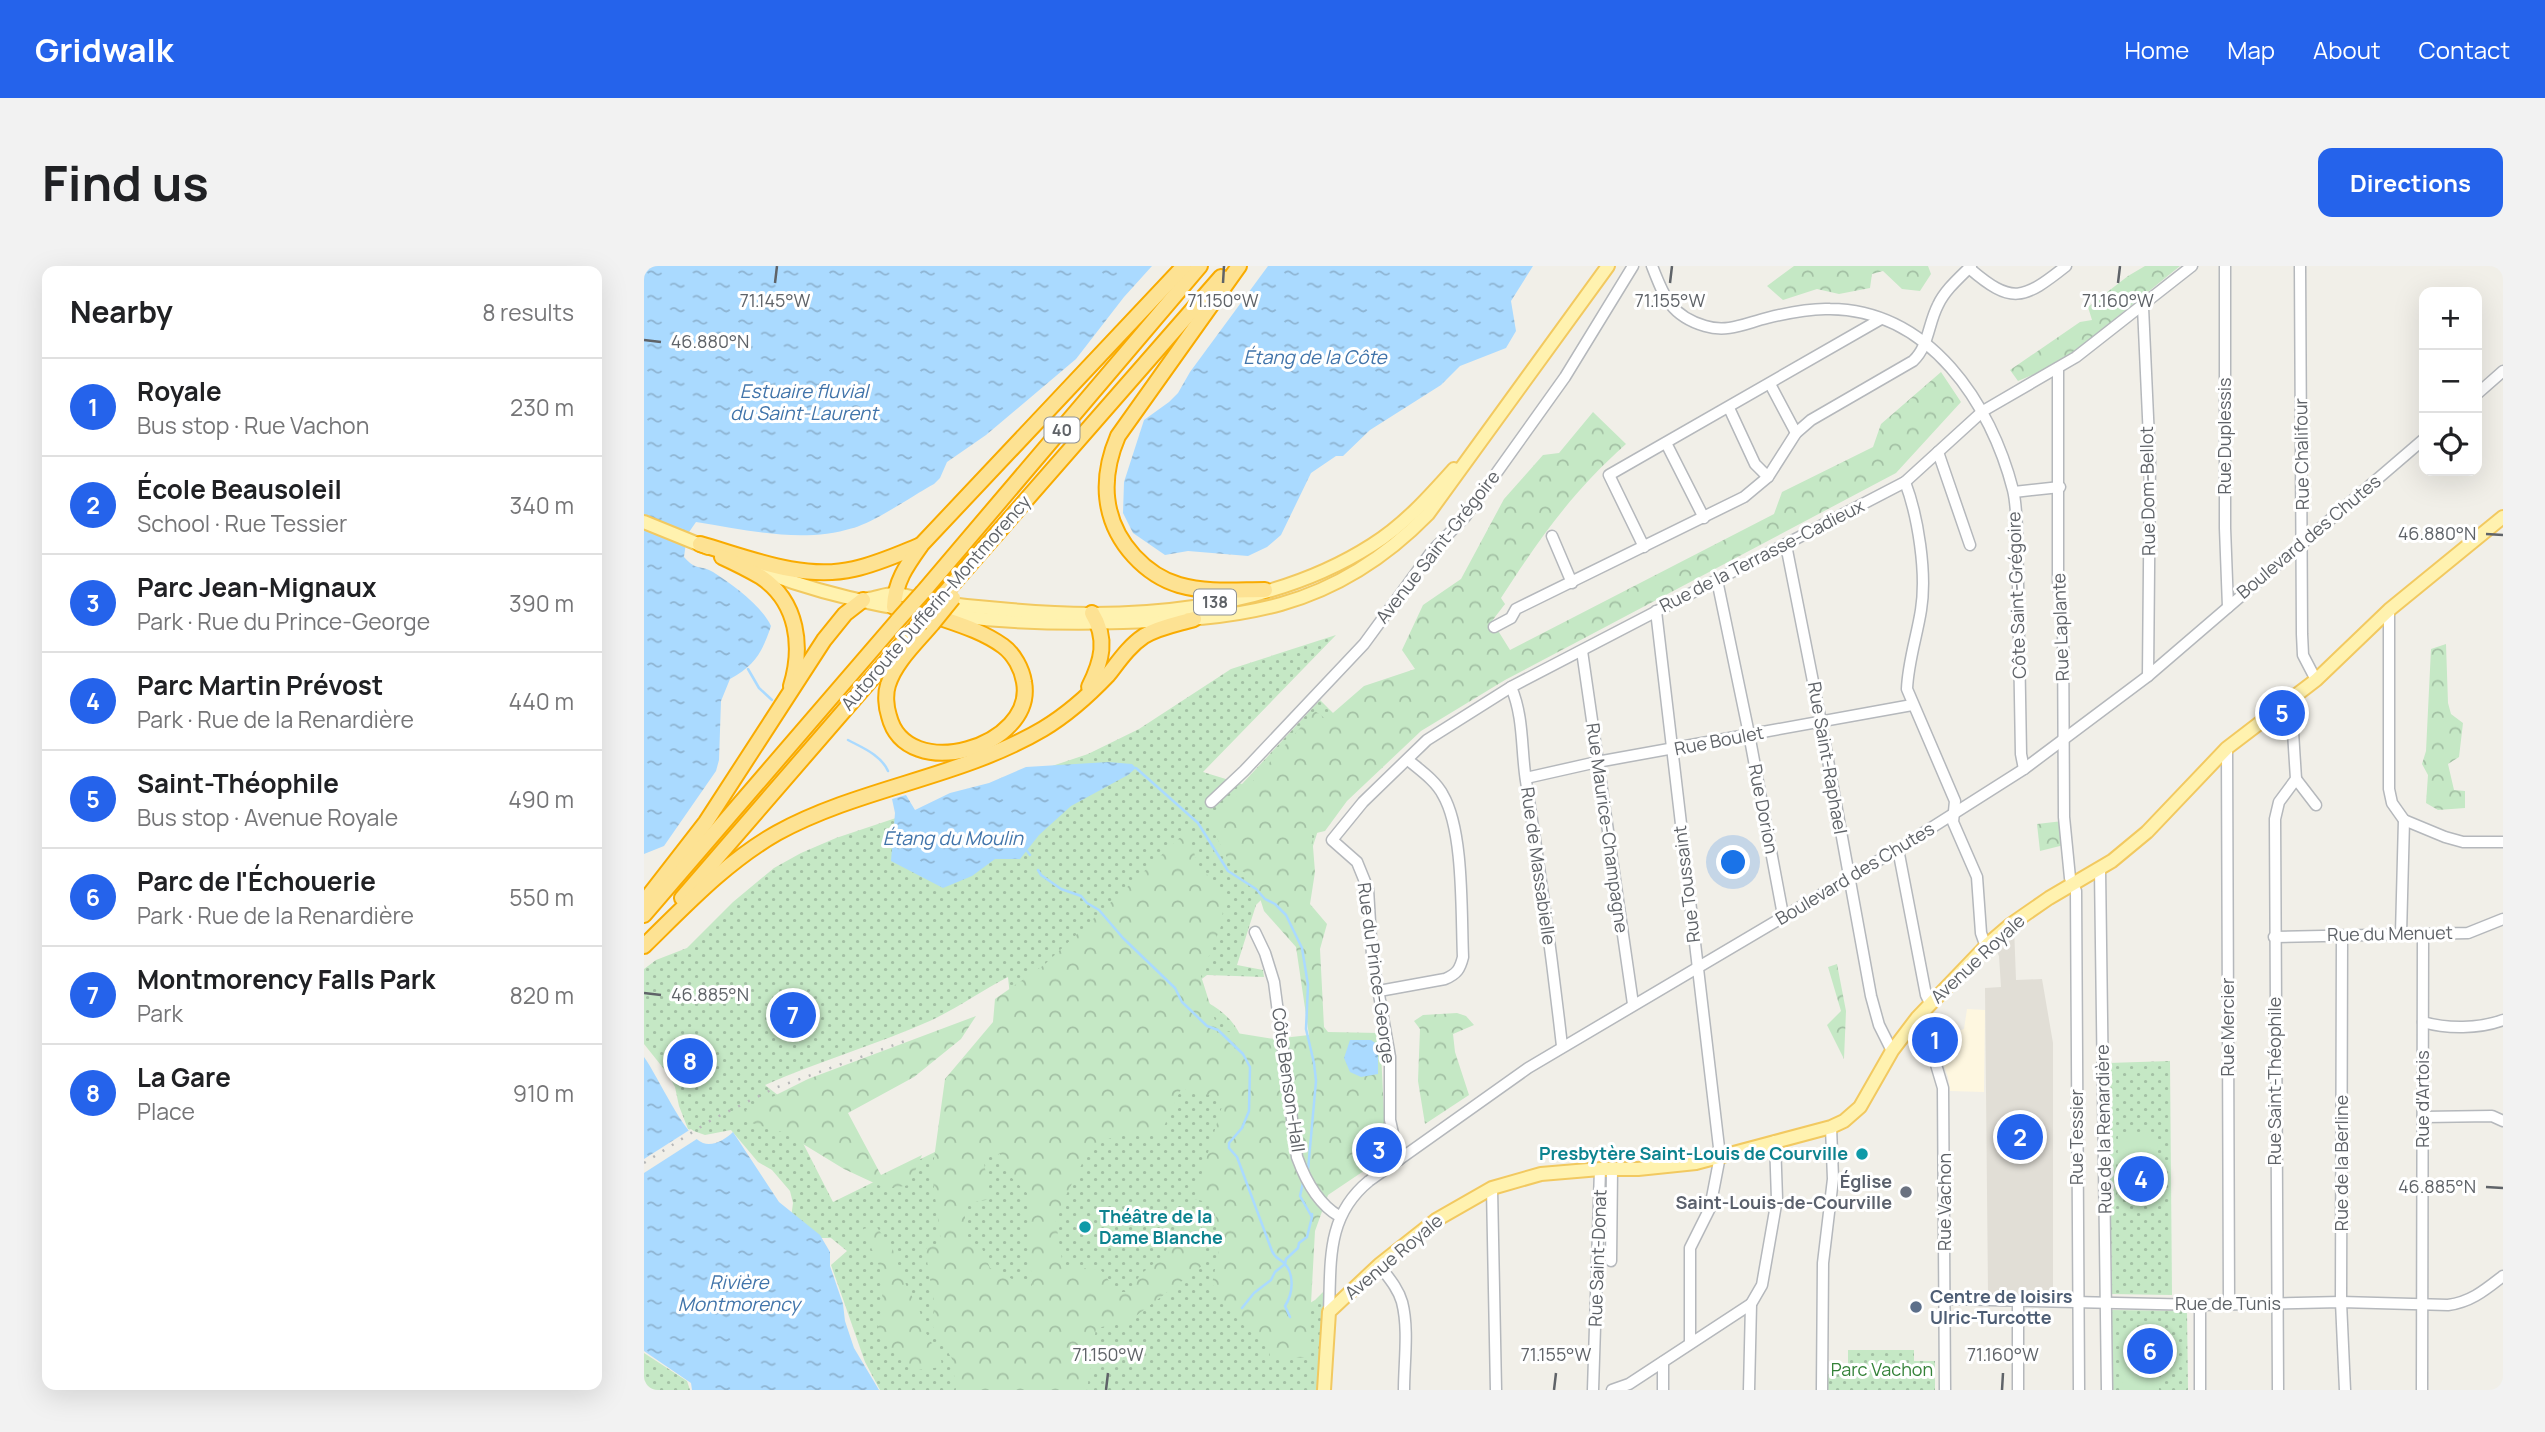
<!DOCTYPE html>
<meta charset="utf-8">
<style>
body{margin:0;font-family:Manrope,sans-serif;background:#f2f2f2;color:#202124}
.controls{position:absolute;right:21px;top:21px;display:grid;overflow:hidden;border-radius:14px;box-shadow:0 7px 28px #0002}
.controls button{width:63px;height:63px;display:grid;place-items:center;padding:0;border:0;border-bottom:2px solid #e0e0e0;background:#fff;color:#202124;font:35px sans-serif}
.you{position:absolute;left:1090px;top:597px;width:24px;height:24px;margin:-18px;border:5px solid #fff;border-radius:50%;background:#1a73e8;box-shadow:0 0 0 10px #1a73e833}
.badge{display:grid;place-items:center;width:46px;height:46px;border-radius:50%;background:#2563eb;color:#fff;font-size:23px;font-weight:700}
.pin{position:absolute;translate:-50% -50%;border:4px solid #fff;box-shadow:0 2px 7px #0006}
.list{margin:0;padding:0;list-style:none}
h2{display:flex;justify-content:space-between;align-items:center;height:91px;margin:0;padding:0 28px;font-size:30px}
h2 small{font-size:23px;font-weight:400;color:#757577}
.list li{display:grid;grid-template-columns:46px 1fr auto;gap:21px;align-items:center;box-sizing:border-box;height:98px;padding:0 28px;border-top:2px solid #e0e0e0}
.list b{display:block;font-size:26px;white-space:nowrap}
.list p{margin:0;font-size:23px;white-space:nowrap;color:#757577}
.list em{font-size:23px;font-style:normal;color:#757577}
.icon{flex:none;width:38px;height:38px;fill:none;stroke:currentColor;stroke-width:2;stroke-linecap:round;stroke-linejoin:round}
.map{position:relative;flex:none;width:1859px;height:1124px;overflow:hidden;border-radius:14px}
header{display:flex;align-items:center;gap:42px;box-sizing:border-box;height:98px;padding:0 35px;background:#2563eb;color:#fff}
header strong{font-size:33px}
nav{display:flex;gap:38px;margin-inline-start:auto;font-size:24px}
.intro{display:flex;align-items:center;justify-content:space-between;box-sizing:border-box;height:168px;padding:0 42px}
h1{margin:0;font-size:49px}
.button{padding:18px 32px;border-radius:14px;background:#2563eb;color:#fff;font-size:24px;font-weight:700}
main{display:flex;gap:42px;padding:0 42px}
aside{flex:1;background:#fff;border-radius:14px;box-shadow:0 7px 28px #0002}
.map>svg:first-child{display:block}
</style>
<header>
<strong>Gridwalk</strong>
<nav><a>Home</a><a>Map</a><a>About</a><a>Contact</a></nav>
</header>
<div class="intro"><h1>Find us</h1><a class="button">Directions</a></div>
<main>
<aside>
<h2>Nearby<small>8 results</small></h2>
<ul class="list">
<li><span class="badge">1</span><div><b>Royale</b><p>Bus stop · Rue Vachon</p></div><em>230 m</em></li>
<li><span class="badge">2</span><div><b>École Beausoleil</b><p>School · Rue Tessier</p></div><em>340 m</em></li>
<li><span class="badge">3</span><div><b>Parc Jean-Mignaux</b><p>Park · Rue du Prince-George</p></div><em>390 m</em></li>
<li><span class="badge">4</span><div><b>Parc Martin Prévost</b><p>Park · Rue de la Renardière</p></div><em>440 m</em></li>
<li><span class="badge">5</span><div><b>Saint-Théophile</b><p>Bus stop · Avenue Royale</p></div><em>490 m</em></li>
<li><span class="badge">6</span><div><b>Parc de l'Échouerie</b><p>Park · Rue de la Renardière</p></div><em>550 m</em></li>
<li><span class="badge">7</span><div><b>Montmorency Falls Park</b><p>Park</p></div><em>820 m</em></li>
<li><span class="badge">8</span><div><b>La Gare</b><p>Place</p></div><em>910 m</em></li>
</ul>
</aside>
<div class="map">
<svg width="1859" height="1124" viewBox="0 0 1859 1124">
<defs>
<pattern id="grass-dots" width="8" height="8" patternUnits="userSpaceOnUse" patternTransform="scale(1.75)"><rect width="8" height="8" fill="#c5e8c5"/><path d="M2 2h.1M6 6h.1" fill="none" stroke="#a3c0a4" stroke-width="1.8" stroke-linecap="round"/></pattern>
<pattern id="forest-crowns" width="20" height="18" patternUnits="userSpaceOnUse" patternTransform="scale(1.75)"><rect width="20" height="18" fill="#c5e8c5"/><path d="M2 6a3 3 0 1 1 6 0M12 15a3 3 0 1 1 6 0" fill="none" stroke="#a3c0a4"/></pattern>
<pattern id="water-ripples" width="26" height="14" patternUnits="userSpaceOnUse" patternTransform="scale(1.75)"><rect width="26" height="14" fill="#aadaff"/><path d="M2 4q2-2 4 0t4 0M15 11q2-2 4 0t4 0" fill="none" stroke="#8eb4d2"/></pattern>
</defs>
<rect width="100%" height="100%" fill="#f1efe8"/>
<path fill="#fef7e0" d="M1323,743l18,1 -1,82 -34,-1 -2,-14 -13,-38 29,-10z"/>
<path fill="#e1ded6" d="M1370,660l2,54 26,-1 11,64v252l-65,-2 -3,-305 16,-1 -2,-31 -5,-11z"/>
<g fill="url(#grass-dots)" fill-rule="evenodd">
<path d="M692,369l-133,137 39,12 78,-84 21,21 7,-6 35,52 -26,20 -36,34 -9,28 -56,56 -19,60 26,5 1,7 -57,-2 -21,16c22,11 45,22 55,46l35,286 39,-23 15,-15 -6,105h-444l-15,-28 -34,-97 16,-14 -16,-13h-19l-21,-20 2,-15 -3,-12 -18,-21 -14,-8 -27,-32 -26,5 -17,-6 -9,-23 -4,-19 -7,-13 -24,-30v-75l12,-9 31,-12 46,-46 41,-34 27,-15 35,-15 252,-84 51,-25 92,-60zM364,711l2,19 5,13 -70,138 -112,55 -54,-106 -14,-11c55,-24 113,-41 167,-65 27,-13 51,-30 76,-43z"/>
<path d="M1526,795l2,234 -60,-1 -4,-231z"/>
<path d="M1468,1044l75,1 1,79h-77z"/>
<path d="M1204,1084h66v11h21v29h-107v-16h20z"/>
<path d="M0,1087l43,28 3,9h-46z"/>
</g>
<g fill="url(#forest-crowns)" fill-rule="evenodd">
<path d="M1150,0h134l3,8 -11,17 -18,-2 -19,-18 -11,3 -2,14 -31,6 -22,-5 -34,11 -16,-14z"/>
<path d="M1501,0h35l-120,97 -42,18 -8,-11 70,-48 12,-2 -4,-13 40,-31z"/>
<path d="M1297,106l20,30 -65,71 -391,207 -84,51 -74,70 -22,30 -13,3 3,38 -5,32 17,20 -7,25 4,78 4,5 52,1 5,99 4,22 -61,41 -13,36 -7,127h-38c-1,-26 -18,-22 -31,-37 -10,-11 -18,-25 -27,-37l10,-48 -11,-33 -17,-4 29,-96 -11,-8 -31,-6 -20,44 -30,-1 -39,12 -37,73 8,49 38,4 16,22h11l13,-18 21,-17 21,-36 16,1 7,19 -3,24 -75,57 -32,6 -9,62h-131l-4,-31 -19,-32 1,-25 -9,-53 16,-7 -9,-69 13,-94 48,-57 2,-23 49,-34 144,-135 9,33 28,32 -4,31 -20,50 17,54 56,9 35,-4 -13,-88 -32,-36 -11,-35 -21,-9 -23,-44 45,-43 61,-69 11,8 38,-33 51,-17 -13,-19 21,-45 38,-26 43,-80 39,-44 16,-2 34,-41 33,32c-54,48 -86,94 -125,154l4,6 -13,17 18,29 264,-136 8,-22 91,-45 8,-23zM356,888l8,20 19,19 5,96 -42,-21 -9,-22 -16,-6v-36l26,-5 -8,-41z"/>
<path d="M1802,378l2,59 3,11 12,9 -4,34 -11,7 6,26 11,1v17l-27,2 -12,-7 2,-28 -6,-11 4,-13 5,-102z"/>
<path d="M1419,555l1,24 -24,6 -3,-27z"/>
<path d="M1193,698l9,47 -2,48 -17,-34 14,-14 -13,-44z"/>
<path d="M813,747l9,3 8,9 -21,9 2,18 14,43 -44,29 -7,-43 2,-52 -6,-8 9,-6z"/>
<path d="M332,750l-15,23 -47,38 -66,36 33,62 41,-20 -13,30 -22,4 -43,-20 -59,-36 -53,-16 76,-38z"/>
<path d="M232,960l17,24 10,29 17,33 6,21 15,26 1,8 -24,3 -22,-14 -19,-28 6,-23 -3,-37 -17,-39z"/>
</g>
<g fill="#c5e8c5">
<path d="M1474,869h40l-1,64h-40z"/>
<rect x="1479" y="1068" width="36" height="56"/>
</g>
<g fill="url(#water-ripples)">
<path d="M0,0h508l-28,31 -48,62 -90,76 -39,27 -7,16 -6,6c-22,12 -59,38 -81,44 -52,16 -105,2 -157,-6l-9,13 -3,22c13,15 16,7 29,15 19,12 49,34 58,54 -9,27 -16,39 -41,53l-9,22 -2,59 -3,11 -52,75 -20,8z"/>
<path d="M624,0h265l-22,35 5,30 -10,17 -46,18 -19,19 -71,45 -27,26h-7l-25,17 -30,62 -14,12 -19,9 -60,-5 -23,4 -32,-22 -10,-20 1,-31 20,-62 25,-18 9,-9 12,-21z"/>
<path d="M464,496l24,2 4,4 -8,7 -57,31 -32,29 -19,24h-25l-23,17 -29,12 -52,-27 4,-48 -3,-14 14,-4 9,15 35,-17 39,-10 37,-16z"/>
<path d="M706,774h21l7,5v29l-17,3 -11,-5 -6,-14z"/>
<path d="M0,791c14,19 40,79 59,86 10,4 23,-4 30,-11l46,70 41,33 10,17v14l13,38 2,17 9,27 25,42h-187l-1,-7 -47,-32z"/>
</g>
<path fill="#f1efe8" d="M47,863l9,8 -56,36v-14z"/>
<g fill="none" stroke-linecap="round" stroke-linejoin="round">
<g stroke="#aadaff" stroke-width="2.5">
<path d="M104,403l11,19 13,12"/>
<path d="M204,474c15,8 33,15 40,31"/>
<path d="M492,502l62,55 30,48 28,18 9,10 10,5 11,11 16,33 6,37 -2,44 8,34 2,18 -8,89"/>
<path d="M383,585l3,4"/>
<path d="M394,604l3,5 20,14 20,7 6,7 12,7 24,28 52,50 7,14 25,24 11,4 25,24 7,13 -1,44 -7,17 -13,15v5l8,9 35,94c3,7 6,7 12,12 11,11 9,31 1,43l5,11"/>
<path d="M659,917l-3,13 12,21v-3"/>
<path d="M598,1042l12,-15 17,-13 4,-8 10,-8 1,-5 12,-11 1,-5 8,-6 5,-20"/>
</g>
<g stroke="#b5b8bc" stroke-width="13">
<g id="minor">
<path d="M1008,0c12,31 19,50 53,60 23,7 41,-3 62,-8 20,-5 43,-10 63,-9 100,1 161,95 183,181 3,12 3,25 4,37l4,227 3,15"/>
<path d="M1581,0v262l3,79"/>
<path d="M1656,0l2,368 1,21 13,25"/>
<path d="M1325,2c43,37 54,32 97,-2"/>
<path d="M1499,41l7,154 -2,215"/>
<path d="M1414,102v214l5,40 1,195 6,61 6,13 3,499"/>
<path d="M1126,118l26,49"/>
<path d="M1833,128l26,-23"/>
<path d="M1085,142l26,56 13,13"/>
<path d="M1022,177l38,75"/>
<path d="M1294,186l32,93"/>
<path d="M1261,216c13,34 22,91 16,128 -4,26 -13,52 -14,79l48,112 -2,21 24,55 4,56 5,14"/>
<path d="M1370,226l46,-5"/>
<path d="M908,270l20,47"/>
<path d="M1142,279l35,177 50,274 8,29 13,26"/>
<path d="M1000,281l-35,-72 272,-156"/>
<path d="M1073,314l32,154 34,181"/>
<path d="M1745,344v179l3,14 12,17 -3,114"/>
<path d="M1012,345l64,545 -10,52 -20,40v95"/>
<path d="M850,361l17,-9 5,-9 228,-112 24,-20 28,-44 15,-13 102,-59c16,-15 15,-37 25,-56 7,-15 21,-27 33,-39"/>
<path d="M938,385l51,353"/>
<path d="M867,421c13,30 10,63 15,94 14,88 26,177 36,265"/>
<path d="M1583,482l2,557"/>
<path d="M882,512l71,-16 315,-57"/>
<path d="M1652,513l20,26"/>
<path d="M567,536l33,-31 120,-127 68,-93 33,-34 100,-140 68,-111"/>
<path d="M1760,554l41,17 18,5h40"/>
<path d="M1254,583l28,146 4,8"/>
<path d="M1456,603l7,521"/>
<path d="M611,666l10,21 9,29 23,175c8,22 21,47 42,59"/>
<path d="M1698,669l-1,367 4,88"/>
<path d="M1630,671l194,-4 35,-14"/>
<path d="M735,725l66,-12c12,-5 15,-10 18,-22 -2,-44 1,-126 -20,-162 -7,-14 -23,-25 -35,-35"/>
<path d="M1273,752l12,23 14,47 2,302"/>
<path d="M1779,756c24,7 56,7 80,-2"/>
<path d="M1779,851l69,-1 11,5"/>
<path d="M755,894l-9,-40v-63l-18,-102 -4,-66 -11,-27 -25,-22 31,-38 64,-62 84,-53 394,-205 78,-71 93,-54 116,-91"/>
<path d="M848,922l4,202"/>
<path d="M967,995l1,-92"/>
<path d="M735,999c9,12 19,23 23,37 7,27 2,60 2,88"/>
<path d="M1301,1033l255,6 141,-3 107,3c23,-3 37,-15 55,-29"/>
<path d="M1374,1035v89"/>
<path d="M1556,1039v85"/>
<path d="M685,1046c2,-51 -3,-96 40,-131l159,-113 370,-219 126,-80 124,-93 276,-237"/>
<path d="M1019,1096v28"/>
<path d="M949,1124l7,-221"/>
<path d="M968,1124l17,-6 122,-80"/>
<path d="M1105,1124l2,-86 11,-19 15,-86 -2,-58"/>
<path d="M1178,1124l1,-127 10,-84 -2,-52"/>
<path d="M1634,1124l-3,-571 4,-17 17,-23 -5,-79"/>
<path d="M1778,1124l1,-455"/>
</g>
</g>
<g stroke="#f2c960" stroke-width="16">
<g id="major">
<path d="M0,256l64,26"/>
<path d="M110,302c115,46 247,58 369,54 53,-1 107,-4 158,-18 57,-16 105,-47 147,-90l180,-248"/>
<path d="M224,333c8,-1 18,-5 26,-5 10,0 22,5 32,7 28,4 56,7 85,9 119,11 258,1 361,-65 32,-20 57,-48 82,-76"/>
<path d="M680,1124l5,-78 50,-47 57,-45 56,-32 49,-14 59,-5h38l58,-6 135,-36 13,-6 16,-14 32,-56 25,-33 72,-75 21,-18 39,-27 63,-37 35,-29 80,-84 89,-68 73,-70 114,-93"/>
</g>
</g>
<g stroke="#f9ab00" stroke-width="18">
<g id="highway">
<path d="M595,0l-121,170c-18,42 -16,85 16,120 12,13 28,24 45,29 28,8 58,5 86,5"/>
<path d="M56,278c49,14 103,37 154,25 23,-5 45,-15 67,-24"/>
<path d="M78,291c13,6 27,13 39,20 37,25 42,70 30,109"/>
<path d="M279,326l277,-326"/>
<path d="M299,329l278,-318"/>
<path d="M250,341c1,-26 13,-42 28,-63l262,-278"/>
<path d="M285,348c25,9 52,16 74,32 11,8 19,23 21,36 12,65 -118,103 -135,34 -3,-9 -4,-22 -1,-31 7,-23 29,-43 44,-61"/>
<path d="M445,421c13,-26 19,-48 3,-74"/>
<path d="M3,632l59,-76 118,-182 21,-26 18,-14"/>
<path d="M38,632l237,-274"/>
<path d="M0,649l254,-295"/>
<path d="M0,680c42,-41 82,-84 133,-113 84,-46 183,-55 266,-104 25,-15 45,-33 65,-54 11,-14 21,-29 36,-39 15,-9 33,-12 50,-17"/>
</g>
</g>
<use href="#minor" stroke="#fff" stroke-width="10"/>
<use href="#major" stroke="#fff2af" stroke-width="12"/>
<use href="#highway" stroke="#fde293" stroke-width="14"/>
<path stroke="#b6b7b8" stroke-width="2.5" stroke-dasharray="2 9" stroke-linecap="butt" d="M0,897l69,-44 62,-31 130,-47"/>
<g stroke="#f9ab00" stroke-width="18" stroke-linecap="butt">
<g id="highway-bridge">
<path d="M254,354l25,-28"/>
<path d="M275,358l24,-29"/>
<path d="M288,358l21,-26"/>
</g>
</g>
<use href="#highway-bridge" stroke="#fde293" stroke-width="14"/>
</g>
<path fill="none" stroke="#5f6368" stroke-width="2.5" d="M131,17l2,-17M579,17l1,-17M1026,17l2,-17M1474,17l2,-17M0,74l17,2M1842,268l17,1M0,727l17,2M1842,921l17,1M462,1124l2,-17M910,1124l2,-17M1358,1124l1,-17"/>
<g fill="#0f9aa8" stroke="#fff" stroke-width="2.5">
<circle cx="1218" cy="888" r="7"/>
<circle cx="441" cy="961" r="7"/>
</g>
<circle fill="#6b7280" stroke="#fff" stroke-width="2.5" cx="1262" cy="926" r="7"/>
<circle fill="#5c6f8a" stroke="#fff" stroke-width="2.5" cx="1272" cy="1041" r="7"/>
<g text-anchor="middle" stroke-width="6" stroke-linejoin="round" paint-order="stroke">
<g fill="#fff" stroke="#8f9295" stroke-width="2">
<rect x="400.5" y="151.5" width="35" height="25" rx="5"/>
<rect x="550" y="323.5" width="42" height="25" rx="5"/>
</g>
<g font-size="16" font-weight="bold" fill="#5f6368">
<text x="418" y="170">40</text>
<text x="571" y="342">138</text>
</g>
<g font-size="18" fill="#5f6368" stroke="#fff">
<text transform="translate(1581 170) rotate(-90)" y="6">Rue Duplessis</text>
<text transform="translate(1658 188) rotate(-91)" y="6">Rue Chalifour</text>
<text transform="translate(1504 225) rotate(-91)" y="6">Rue Dom-Bellot</text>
<text transform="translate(1665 271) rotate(-40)" y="6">Boulevard des Chutes</text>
<text transform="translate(794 281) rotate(-52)" y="6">Avenue Saint-Grégoire</text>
<text transform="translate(1118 290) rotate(-27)" y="6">Rue de la Terrasse-Cadieux</text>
<text transform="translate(1373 329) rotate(-92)" y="6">Côte Saint-Grégoire</text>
<text transform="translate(292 337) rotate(-49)" y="6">Autoroute Dufferin-Montmorency</text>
<text transform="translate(1417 361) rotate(-92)" y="6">Rue Laplante</text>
<text transform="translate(1075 475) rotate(-11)" y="6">Rue Boulet</text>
<text transform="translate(1183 492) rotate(80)" y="6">Rue Saint-Raphael</text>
<text transform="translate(1119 543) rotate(79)" y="6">Rue Dorion</text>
<text transform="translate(963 562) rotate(82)" y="6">Rue Maurice-Champagne</text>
<text transform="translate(894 600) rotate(82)" y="6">Rue de Massabielle</text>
<text transform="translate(1211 608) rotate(-31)" y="6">Boulevard des Chutes</text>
<text transform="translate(1043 618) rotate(-97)" y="6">Rue Toussaint</text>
<text transform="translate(1746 668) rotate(-1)" y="6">Rue du Menuet</text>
<text transform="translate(1334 693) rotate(-43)" y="6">Avenue Royale</text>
<text transform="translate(732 707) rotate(82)" y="6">Rue du Prince-George</text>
<text transform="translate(1584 761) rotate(-90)" y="6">Rue Mercier</text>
<text transform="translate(644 814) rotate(82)" y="6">Côte Benson-Hall</text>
<text transform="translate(1631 815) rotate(-90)" y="6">Rue Saint-Théophile</text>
<text transform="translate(1779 833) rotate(-90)" y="6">Rue d'Artois</text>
<text transform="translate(1460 863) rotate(-91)" y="6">Rue de la Renardière</text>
<text transform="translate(1433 871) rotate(-90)" y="6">Rue Tessier</text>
<text transform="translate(1698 897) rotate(-90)" y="6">Rue de la Berline</text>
<text transform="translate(1301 936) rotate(-90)" y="6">Rue Vachon</text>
<text transform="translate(750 991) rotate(-40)" y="6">Avenue Royale</text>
<text transform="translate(954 992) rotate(-88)" y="6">Rue Saint-Donat</text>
<text x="1584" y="1044">Rue de Tunis</text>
</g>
<g font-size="18" font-weight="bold" fill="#0d838f" stroke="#fff" text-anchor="end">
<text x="1204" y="894">Presbytère Saint-Louis de Courville</text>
<text x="455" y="957" text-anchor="start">Théâtre de la<tspan x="455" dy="21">Dame Blanche</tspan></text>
</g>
<g font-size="18" font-weight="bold" fill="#5b616d" stroke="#fff" text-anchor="end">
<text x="1248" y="922">Église<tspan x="1248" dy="21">Saint-Louis-de-Courville</tspan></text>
</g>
<g font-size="18" font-weight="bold" fill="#4e5e75" stroke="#fff" text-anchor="start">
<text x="1286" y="1037">Centre de loisirs<tspan x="1286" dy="21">Ulric-Turcotte</tspan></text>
</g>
<g font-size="18" fill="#348238" stroke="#fff">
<text x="1238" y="1110">Parc Vachon</text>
</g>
<g font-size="19" font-style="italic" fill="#4174aa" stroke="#fff">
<text x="671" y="98">Étang de la Côte</text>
<text x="160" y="132">Estuaire fluvial<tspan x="160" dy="22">du Saint-Laurent</tspan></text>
<text x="309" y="579">Étang du Moulin</text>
<text x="95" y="1023">Rivière<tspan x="95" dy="22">Montmorency</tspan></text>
</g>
</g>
<g font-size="18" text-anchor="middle" fill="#5f6368" stroke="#fff" stroke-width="6" stroke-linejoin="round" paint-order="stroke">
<text x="131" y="41">71.145°W</text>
<text x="579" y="41">71.150°W</text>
<text x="1026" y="41">71.155°W</text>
<text x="1474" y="41">71.160°W</text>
<text x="66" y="82">46.880°N</text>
<text x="1793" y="274">46.880°N</text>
<text x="66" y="735">46.885°N</text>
<text x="1793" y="927">46.885°N</text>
<text x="464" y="1095">71.150°W</text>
<text x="912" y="1095">71.155°W</text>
<text x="1359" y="1095">71.160°W</text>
</g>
</svg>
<div class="controls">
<button>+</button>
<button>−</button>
<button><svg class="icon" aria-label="locate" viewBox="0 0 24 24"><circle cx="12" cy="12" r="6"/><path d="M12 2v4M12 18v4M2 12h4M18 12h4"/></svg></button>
</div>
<div class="you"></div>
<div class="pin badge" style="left:1291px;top:774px">1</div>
<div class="pin badge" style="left:1376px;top:871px">2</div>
<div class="pin badge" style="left:735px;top:884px">3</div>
<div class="pin badge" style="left:1497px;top:913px">4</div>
<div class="pin badge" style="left:1638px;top:447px">5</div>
<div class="pin badge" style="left:1506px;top:1085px">6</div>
<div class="pin badge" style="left:149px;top:749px">7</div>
<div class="pin badge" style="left:46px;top:795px">8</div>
</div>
</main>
